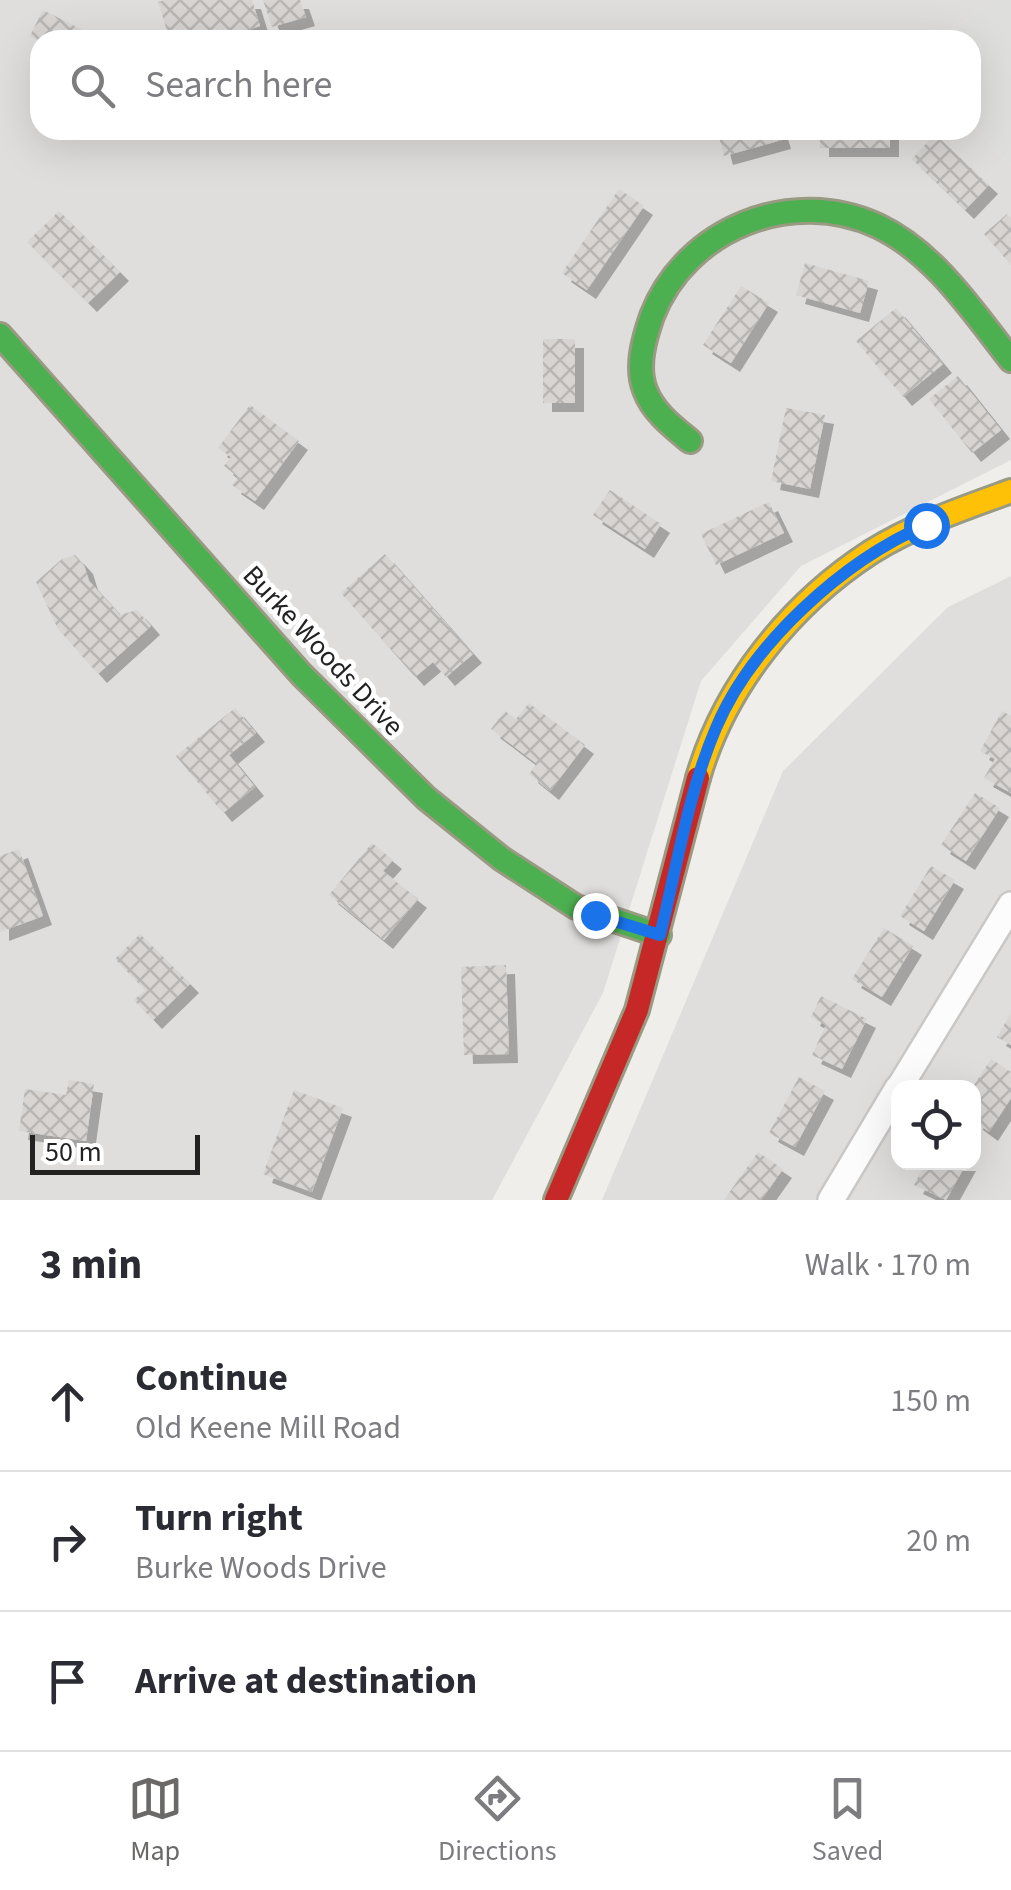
<!DOCTYPE html>
<meta charset="utf-8">
<style>
body{margin:0;font-family:"Source Sans 3",sans-serif;background:#f7f7f7;color:#2b2b33}
.controls{position:absolute;right:30px;bottom:30px;display:grid;overflow:hidden;border-radius:20px;box-shadow:0 10px 40px #0002}
.controls button{width:90px;height:90px;display:grid;place-items:center;padding:0;border:0;border-bottom:2px solid #e1e1e2;background:#fff;color:#2b2b33;font:50px sans-serif}
.scale{position:absolute;left:30px;bottom:25px;width:170px;box-sizing:border-box;padding-left:10px;border:5px solid #222;border-top:0;font-size:28px;line-height:35px;white-space:nowrap;color:#222;-webkit-text-stroke:8px #fff;paint-order:stroke}
.stop{position:absolute;width:30px;height:30px;margin:-22px;border:8px solid #1a73e8;border-radius:50%;background:#fff}
.stop.end{background:#1a73e8;border-color:#fff;box-shadow:0 2px 10px #0008}
.list{margin:0;padding:0;list-style:none}
h2{display:flex;justify-content:space-between;align-items:center;height:130px;margin:0;padding:0 40px;font-size:42px}
h2 small{font-size:32px;font-weight:400;color:#7c7c81}
.list li{display:grid;grid-template-columns:65px 1fr auto;gap:30px;align-items:center;box-sizing:border-box;height:140px;padding:0 40px;border-top:2px solid #e1e1e2}
.list b{display:block;font-size:38px;white-space:nowrap}
.list p{margin:0;font-size:32px;white-space:nowrap;color:#7c7c81}
.list em{font-size:32px;font-style:normal;color:#7c7c81}
.icon{flex:none;width:55px;height:55px;fill:none;stroke:currentColor;stroke-width:2;stroke-linecap:round;stroke-linejoin:round}
.map{position:relative;flex:none;width:1011px;height:1200px;overflow:hidden}
.search{position:absolute;background:#fff;box-shadow:0 10px 40px #0002;left:30px;right:30px;top:30px;height:110px;display:flex;align-items:center;gap:25px;box-sizing:border-box;padding:0 35px;border-radius:30px;color:#7c7c81;font-size:38px}
.sheet{height:550px;background:#fff}
nav{display:flex;justify-content:space-around;align-items:center;box-sizing:border-box;height:140px;border-top:2px solid #e1e1e2;background:#fff;font-size:28px;color:#7c7c81}
nav a{display:grid;justify-items:center;gap:5px}
nav .on{color:#6a6968}
.map>svg:first-child{display:block}
</style>
<div class="map">
<svg width="1011" height="1200" viewBox="0 0 1011 1200">
<defs>
<pattern id="building-cross-hatch" width="8" height="8" patternUnits="userSpaceOnUse" patternTransform="scale(2.5)"><rect width="8" height="8" fill="#d7d4d2"/><path d="M0 0l8 8M0 8l8-8" fill="none" stroke="#b8b6b4"/></pattern>
<filter id="shadow"><feDropShadow dx="9" dy="9" stdDeviation="0" flood-color="#0004"/></filter>
</defs>
<rect width="100%" height="100%" fill="#f0eeeb"/>
<g fill="#dfdedc" fill-rule="evenodd">
<path d="M0,0h993l-54,40h-899v90h931v-9l40,45v294l-210,106 -100,115 -98,312 -111,207h-492z"/>
<path d="M1011,576v624h-409l181,-429 165,-164zM898,1088h76v74h-76z"/>
</g>
<path fill="#dededc" d="M993,0h18v166l-40,-45v-81h-32z"/>
<g fill="url(#building-cross-hatch)" filter="url(#shadow)">
<path d="M165,0h87l8,26 -45,14h-45l-12,-38z"/>
<path d="M263,0h37l6,17 -34,10z"/>
<path d="M43,10l59,30 -62,2 -10,-6z"/>
<path d="M717,130h62l3,10 -58,16z"/>
<rect x="820" y="130" width="70" height="18"/>
<path d="M935,134l54,51 -24,25 -53,-51z"/>
<path d="M619,189l25,17 -57,84 -25,-17z"/>
<path d="M59,211l61,61 -32,31 -61,-61z"/>
<path d="M1007,214l4,4v47l-27,-31z"/>
<path d="M805,263l64,18 -9,32 -64,-18z"/>
<path d="M741,286l28,17 -38,60 -28,-18z"/>
<path d="M896,308l47,56 -40,33 -47,-56z"/>
<rect x="543" y="339" width="32" height="64"/>
<path d="M958,376l43,54 -29,23 -43,-54z"/>
<path d="M250,405l49,36 -44,60 -23,-16 6,-8 -14,-11 7,-9 -13,-9z"/>
<path d="M786,408l39,7 -15,74 -39,-8z"/>
<path d="M610,490l51,34 -16,25 -52,-34z"/>
<path d="M769,502l15,31 -68,32 -15,-31z"/>
<path d="M385,554l88,100 -27,23 -13,-15 -18,15 -74,-84z"/>
<path d="M75,555l9,10 5,16 31,34 17,-5 14,16 -53,48 -40,-45 -22,-47 26,-23z"/>
<path d="M529,703l56,42 -35,46 -21,-17 8,-10 -46,-35 14,-18 11,8z"/>
<path d="M235,708l21,25 -27,22 26,32 -32,26 -47,-57z"/>
<path d="M1002,711l9,5v77l-27,-15 11,-19 -15,-8z"/>
<path d="M975,793l25,15 -34,53 -25,-16z"/>
<path d="M372,843l21,17 -10,11 35,28 -34,41 -55,-45z"/>
<path d="M19,849l24,67 -43,16v-76z"/>
<path d="M931,866l24,14 -31,51 -24,-15z"/>
<path d="M884,928l29,18 -31,51 -30,-18z"/>
<path d="M140,934l50,50 -37,36 -19,-20 11,-10 -30,-31z"/>
<path d="M506,965l3,89 -45,1 -3,-88z"/>
<path d="M821,996l46,23 -25,50 -30,-14 14,-30 -15,-8z"/>
<path d="M1011,1013v32l-14,-8z"/>
<path d="M991,1059l20,13v26l-22,34 -15,-11 -2,-33z"/>
<path d="M799,1077l26,14 -30,56 -26,-14z"/>
<path d="M69,1080l25,4 -8,57 -67,-10 6,-42 41,6z"/>
<path d="M294,1090l49,18 -31,84 -49,-18z"/>
<path d="M758,1152l25,17 -22,31h-37z"/>
<path d="M926,1162h41l-21,38 -32,-15z"/>
</g>
<g fill="none" stroke-linecap="round" stroke-linejoin="round">
<g stroke="#c9c8c7" stroke-width="30">
<g id="street">
<path d="M899,1088l112,-183"/>
<path d="M831,1200l67,-112"/>
</g>
</g>
<g stroke="#999a82" stroke-width="28">
<g id="fast">
<path d="M0,335l301,339 125,124 76,61 74,48 83,28"/>
<path d="M690,441c-17,-14 -37,-29 -45,-51 -9,-23 -1,-51 7,-74 34,-88 140,-130 226,-90 57,27 95,86 133,134"/>
</g>
</g>
<g stroke="#999a82" stroke-width="28">
<path id="slow" d="M698,778c27,-93 93,-174 173,-226 43,-27 93,-44 140,-61"/>
</g>
<g stroke="#999a82" stroke-width="28">
<path id="jam" d="M556,1200l81,-190 61,-232"/>
</g>
<use href="#street" stroke="#fdfcfc" stroke-width="25"/>
<use href="#fast" stroke="#4caf50" stroke-width="22"/>
<use href="#slow" stroke="#ffc107" stroke-width="22"/>
<use href="#jam" stroke="#c62828" stroke-width="22"/>
</g>
<g fill="none" stroke-linecap="round" stroke-linejoin="round">
<path stroke="#1a73e8" stroke-width="12" d="M595,915l65,20c17,-68 28,-142 56,-207 36,-85 127,-167 210,-203"/>
</g>
<g text-anchor="middle" stroke-width="9" stroke-linejoin="round" paint-order="stroke">
<g font-size="28" fill="#222" stroke="#fff">
<text transform="translate(324 650) rotate(47)" y="10">Burke Woods Drive</text>
</g>
</g>
</svg>
<div class="controls">
<button><svg class="icon" aria-label="locate" viewBox="0 0 24 24"><circle cx="12" cy="12" r="6"/><path d="M12 2v4M12 18v4M2 12h4M18 12h4"/></svg></button>
</div>
<div class="scale">50 m</div>
<div class="stop" style="left:926px;top:525px"></div>
<div class="stop end" style="left:595px;top:915px"></div>
<div class="search"><svg class="icon" aria-label="search" viewBox="0 0 24 24"><circle cx="10" cy="10" r="6"/><path d="M15 15l6 6"/></svg>Search here</div>
</div>
<section class="sheet">
<h2>3 min<small>Walk · 170 m</small></h2>
<ul class="list">
<li><svg class="icon" aria-label="ahead" viewBox="0 0 24 24"><path d="M12 20V5M6 11l6-6 6 6"/></svg><div><b>Continue</b><p>Old Keene Mill Road</p></div><em>150 m</em></li>
<li><svg class="icon" aria-label="right" viewBox="0 0 24 24"><path d="M7 20v-9h11M14 6l5 5-5 5"/></svg><div><b>Turn right</b><p>Burke Woods Drive</p></div><em>20 m</em></li>
<li><svg class="icon" aria-label="arrive" viewBox="0 0 24 24"><path d="M6 21V4h12l-3 4 3 4H6"/></svg><div><b>Arrive at destination</b></div></li>
</ul>
</section>
<nav>
<a class="on"><svg class="icon" aria-label="map" viewBox="0 0 24 24"><path d="M3 6l6-2 6 2 6-2v14l-6 2-6-2-6 2zM9 4v14M15 6v14"/></svg>Map</a>
<a><svg class="icon" aria-label="directions" viewBox="0 0 24 24"><path d="M12 3l9 9-9 9-9-9zM9 14v-3h6M13 9l2 2-2 2"/></svg>Directions</a>
<a><svg class="icon" aria-label="saved" viewBox="0 0 24 24"><path d="M7 4h10v16l-5-4-5 4z"/></svg>Saved</a>
</nav>
